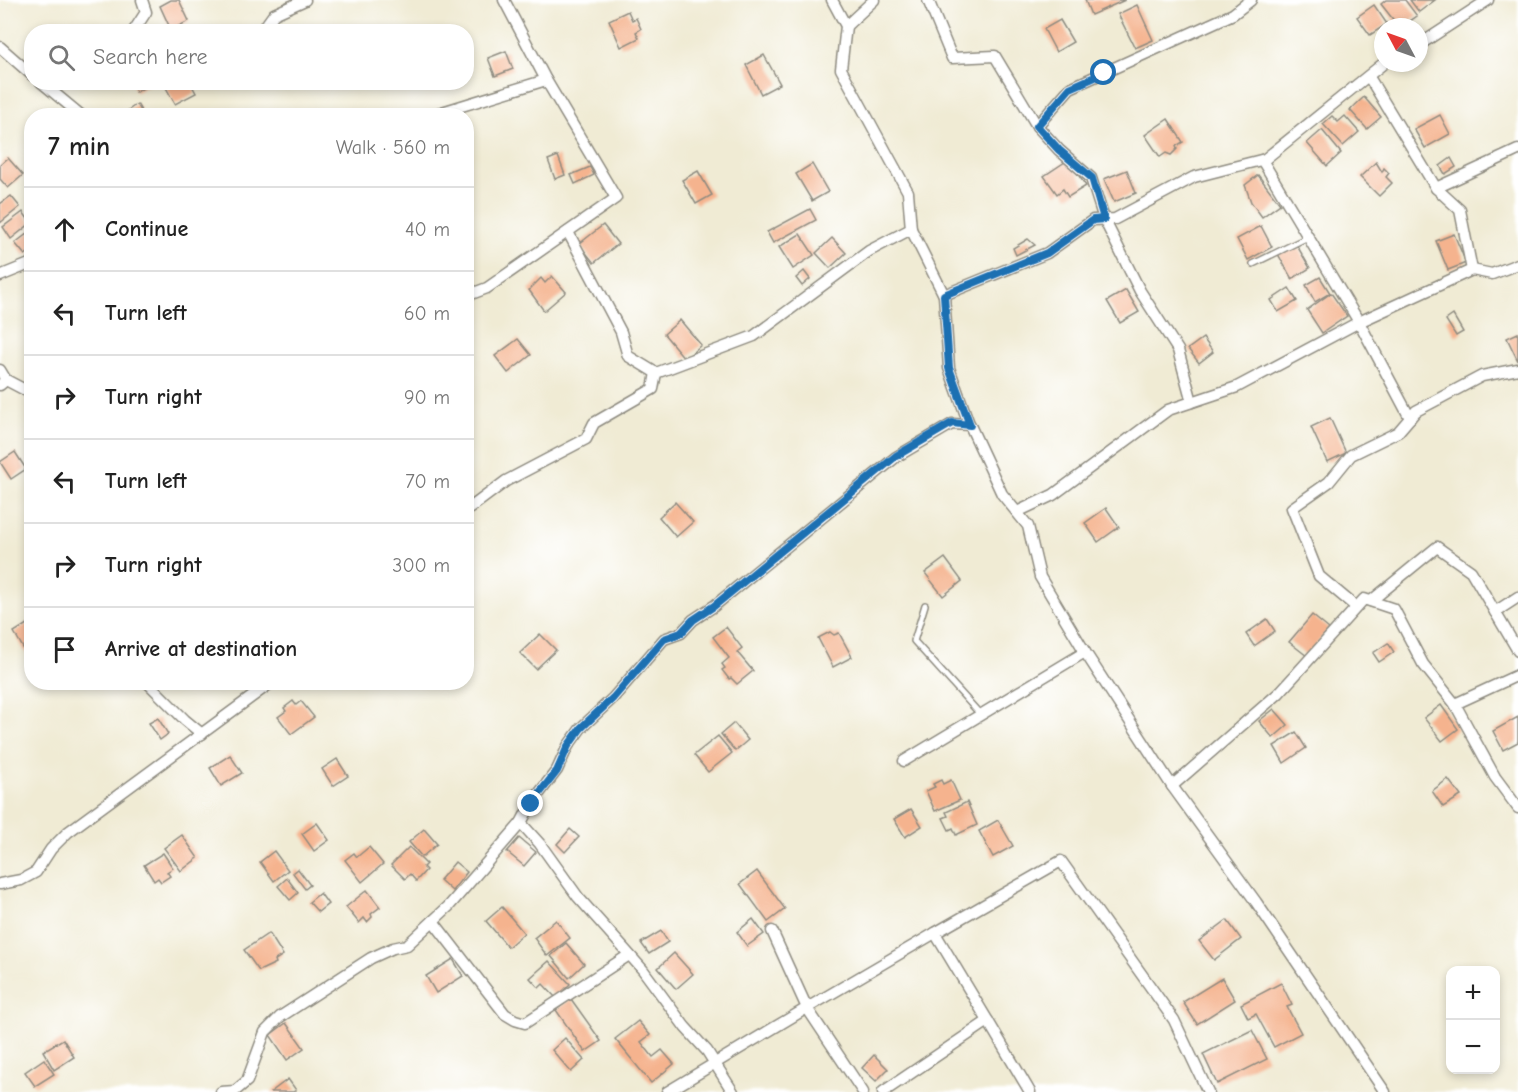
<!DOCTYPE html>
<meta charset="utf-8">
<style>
body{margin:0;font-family:"Comic Neue",sans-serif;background:#f2f2f2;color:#222}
.controls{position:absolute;right:18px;bottom:18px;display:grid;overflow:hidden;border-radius:12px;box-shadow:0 3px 9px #0003}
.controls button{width:54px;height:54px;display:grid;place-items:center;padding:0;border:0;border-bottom:2px solid #e0e0e0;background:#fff;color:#222;font:30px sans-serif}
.compass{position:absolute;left:1374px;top:18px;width:54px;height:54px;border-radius:50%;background:#fff;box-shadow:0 3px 9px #0003;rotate:311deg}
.stop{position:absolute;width:18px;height:18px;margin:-14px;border:4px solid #1f6fb2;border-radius:50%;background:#fff}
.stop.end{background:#1f6fb2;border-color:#fff;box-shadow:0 2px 6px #0008}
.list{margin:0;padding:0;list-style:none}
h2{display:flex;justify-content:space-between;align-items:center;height:78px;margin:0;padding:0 24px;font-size:26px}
h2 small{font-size:20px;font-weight:400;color:#767676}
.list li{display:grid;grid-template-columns:39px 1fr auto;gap:18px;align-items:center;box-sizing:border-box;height:84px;padding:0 24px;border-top:2px solid #e0e0e0}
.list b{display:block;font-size:22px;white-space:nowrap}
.list em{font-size:20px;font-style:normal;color:#767676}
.icon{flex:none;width:33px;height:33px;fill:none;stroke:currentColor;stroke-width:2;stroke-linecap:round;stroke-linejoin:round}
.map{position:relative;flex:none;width:1518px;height:1092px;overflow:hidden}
.search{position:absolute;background:#fff;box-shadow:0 3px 9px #0003;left:24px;top:24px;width:450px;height:66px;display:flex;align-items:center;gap:15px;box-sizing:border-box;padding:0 21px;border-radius:24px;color:#767676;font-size:22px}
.panel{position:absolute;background:#fff;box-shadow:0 3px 9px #0003;left:24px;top:108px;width:450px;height:582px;border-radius:24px}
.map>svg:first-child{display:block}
</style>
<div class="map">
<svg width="1518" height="1092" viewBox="0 0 1518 1092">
<rect width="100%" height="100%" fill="#fff"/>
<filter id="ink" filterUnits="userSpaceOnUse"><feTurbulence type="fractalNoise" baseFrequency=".0167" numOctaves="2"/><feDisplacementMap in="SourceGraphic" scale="12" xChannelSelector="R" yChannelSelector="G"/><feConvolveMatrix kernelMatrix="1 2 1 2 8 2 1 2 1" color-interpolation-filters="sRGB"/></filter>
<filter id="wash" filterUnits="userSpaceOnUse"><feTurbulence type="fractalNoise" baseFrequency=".008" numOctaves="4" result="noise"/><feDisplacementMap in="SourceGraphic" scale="24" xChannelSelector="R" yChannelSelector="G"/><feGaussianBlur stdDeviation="1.35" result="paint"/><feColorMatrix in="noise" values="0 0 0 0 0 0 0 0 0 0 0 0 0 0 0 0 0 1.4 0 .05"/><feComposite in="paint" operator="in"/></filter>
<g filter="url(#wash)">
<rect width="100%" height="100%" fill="#f0ebd4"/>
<g id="blocks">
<g fill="#f5b38e">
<path d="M171,0h8l10,21 -18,9 -11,-24z"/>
<path d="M1085,0h40l-34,15z"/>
<path d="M1386,0h19l12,16 -11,8 2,3h-9l-18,-23z"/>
<path d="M1410,0h25l-16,12z"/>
<path d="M1137,5l16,35 -18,8 -17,-34z"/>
<path d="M1374,5l13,19 -17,11 -13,-18z"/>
<path d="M628,11l4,9 4,-2 5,11 -5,3 3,6 -18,9 -12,-27z"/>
<path d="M1060,20l13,22 -17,10 -12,-23z"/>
<path d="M506,51l7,18 -18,7 -7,-18z"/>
<path d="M764,55l16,29 -19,10 -15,-29z"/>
<path d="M131,82h23l-18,10z"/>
<path d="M163,82h27l6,11 -21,11z"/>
<path d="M1364,97l17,20 -14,12 -17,-19z"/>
<path d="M137,104l7,12h-24z"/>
<path d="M1440,115l10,19 -25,14 -11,-19z"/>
<path d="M1332,116l6,6 7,-6 14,16 -16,14 -20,-22z"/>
<path d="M1168,119l15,23 -7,4 1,3 -6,6 -5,-2 -6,4 -15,-22z"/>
<path d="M1322,130l19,23 -14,13 -20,-23z"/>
<path d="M558,156l7,19 -10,4 -7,-19z"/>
<path d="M8,158l15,17 -15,13 -8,-9v-14z"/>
<path d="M1451,158l5,9 -11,7 -5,-8z"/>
<path d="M1068,160l18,26 -18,11 -5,-8 -6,5 -13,-18z"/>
<path d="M1376,162l6,10 2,-4 5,5 -3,4 6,6 -13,13 -19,-19z"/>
<path d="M812,164l16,28 -16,9 -16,-27z"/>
<path d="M590,167l4,8 -19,9 -4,-9z"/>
<path d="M1127,170l9,23 -22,9 -10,-23z"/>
<path d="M698,171l14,24 -16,9 -14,-24z"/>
<path d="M1258,175l22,29 -18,13 -11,-15 -6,-17z"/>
<path d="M11,196l9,11 -20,16v-19z"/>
<path d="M810,209l6,11 -43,23 -6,-11z"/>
<path d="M23,212l8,11 -20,16 -8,-12z"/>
<path d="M603,225l15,19 -24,19 -15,-19z"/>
<path d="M1261,226l11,21 -24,13 -11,-21z"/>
<path d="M32,230v20l-7,5 -10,-12z"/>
<path d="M800,234l14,21 -21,14 -14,-22z"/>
<path d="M1454,234l12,29 -18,7 -12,-29z"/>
<path d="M832,238l14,15 -16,15 -14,-15z"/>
<path d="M1028,239l7,6 -19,10 -3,-7z"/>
<path d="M1296,244l14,24 -18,11 -14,-25z"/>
<path d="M804,271l6,8 -8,7 -6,-8z"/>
<path d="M552,276l14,16 -22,19 -15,-21 12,-12 4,5z"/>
<path d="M1320,277l10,16 -15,9 -9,-17z"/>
<path d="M1289,288l8,13 -19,11 -7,-12z"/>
<path d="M1126,290l13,22 -19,11 -13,-22z"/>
<path d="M1331,293l16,23 -25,17 -15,-23z"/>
<path d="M1453,315l10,17 -7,4 -10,-16z"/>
<path d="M680,320l21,25 -16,14 -21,-25z"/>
<path d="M1518,333v28l-11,-23z"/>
<path d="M1203,338l10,14 -14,11 -11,-14z"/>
<path d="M518,339l13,16 -23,18 -13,-17z"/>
<path d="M1330,418l16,35 -19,9 -16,-35z"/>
<path d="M15,452l11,17 -15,10 -11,-17z"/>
<path d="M675,502l18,20 -17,15 -17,-20z"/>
<path d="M1106,508l13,19 -21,15 -13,-19z"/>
<path d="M945,558l17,23 -19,15 -18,-23z"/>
<path d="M1312,615l17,14 -22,27 -18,-14z"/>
<path d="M1267,619l8,12 -21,15 -8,-12z"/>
<path d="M30,622l2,28 -6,3 -12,-21z"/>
<path d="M726,627l16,21 -5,4 16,19 -16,13 -6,-6 -2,1 -7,-9 3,-2 -3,-4 7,-6 -16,-21z"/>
<path d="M830,632l4,3 5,-2 13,24 -19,10 -15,-29z"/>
<path d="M540,634l16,16 -20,19 -16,-16z"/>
<path d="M1388,643l6,9 -15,10 -6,-9z"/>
<path d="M293,701l3,4 5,-4 13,16 -23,17 -13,-17 8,-6 -2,-3z"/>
<path d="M1441,705l17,24 -16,12 -18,-23z"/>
<path d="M1274,709l14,16 -15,13 -14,-17z"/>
<path d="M1518,717v25l-15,8 -10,-19z"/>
<path d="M158,718l10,16 -8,6 -11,-17z"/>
<path d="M734,723l14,17 -13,11 -14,-17z"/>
<path d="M1296,732l10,16 -22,15 -10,-17z"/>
<path d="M718,736l14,17 -24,19 -14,-17z"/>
<path d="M230,755l12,18 -21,13 -11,-18z"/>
<path d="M337,759l11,17 -15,10 -11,-17z"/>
<path d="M1448,779l13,17 -18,11 -11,-16z"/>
<path d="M941,780l2,4 8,-4 9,20 -25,11 -9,-20 9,-4 -2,-3z"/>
<path d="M967,802l10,23 -21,10 -3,-7 -4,2 -6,-12 5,-2 -2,-4z"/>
<path d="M911,809l11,17 -17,11 -11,-18z"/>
<path d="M998,820l15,26 -20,11 -14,-26z"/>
<path d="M317,823l12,17 -15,11 -12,-17z"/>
<path d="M424,829l13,15 -15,13 -13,-15z"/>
<path d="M570,829l9,8 -14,15 -8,-8z"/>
<path d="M182,835l16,23 -17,13 -17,-23z"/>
<path d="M519,838l17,14 -12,14 -17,-14z"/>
<path d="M369,847l14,17 -21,18 -17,-22 9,-7 3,4z"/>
<path d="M409,847l17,17 -3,3 3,3 -10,11 -6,-7 -5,5 -14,-14z"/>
<path d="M274,851l14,19 -14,11 -14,-19z"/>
<path d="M163,853l10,15 -6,4 3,4 -9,6 -3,-4 -4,3 -10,-16z"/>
<path d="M455,862l12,10 -15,19 -12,-11z"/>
<path d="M298,869l12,16 -5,4 -12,-16z"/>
<path d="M757,871l28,38 -17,13 -28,-38z"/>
<path d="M287,878l11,15 -8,7 -12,-14z"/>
<path d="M367,890l13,17 -9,7 1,3 -5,5 -3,-4 -5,5 -13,-16z"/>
<path d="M320,893l8,11 -10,8 -9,-10z"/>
<path d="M502,907l22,26 -16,14 -22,-26z"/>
<path d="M753,919l11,15 -17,12 -10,-14z"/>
<path d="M556,920l14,18 -23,18 -13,-18z"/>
<path d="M1227,920l14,19 -27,21 -15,-19z"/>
<path d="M661,931l7,11 -19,12 -8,-11z"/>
<path d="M269,933l14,22 -8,5 1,3 -17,8 -15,-21z"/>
<path d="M566,943l18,21 -15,14 -18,-22z"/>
<path d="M674,953l19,21 -17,15 -18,-21z"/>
<path d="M453,959l10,17 -27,17 -10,-17z"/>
<path d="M549,961l21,23 -14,14 -13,-14 -4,4 -9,-10z"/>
<path d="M1222,978l13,22 -38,24 -14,-22z"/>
<path d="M1281,983l11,22 -5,2 14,26 -27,14 -18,-33 -8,4 -7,-14z"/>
<path d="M571,999l30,42 -16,11 -29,-42z"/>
<path d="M638,1021l12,14 -9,7 12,15 9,-7 12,14 -23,19 -36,-44z"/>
<path d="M286,1023l18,25 -17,12 -17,-25z"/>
<path d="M1252,1030l15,29 -50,25 -14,-30z"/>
<path d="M565,1038l19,22 -13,12 -19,-22z"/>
<path d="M63,1039l11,18 -20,13 -11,-19z"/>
<path d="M874,1055l14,14 -12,12 -14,-13z"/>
<path d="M44,1059l10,15 -19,12 -10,-14z"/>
<path d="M288,1079l8,11 -3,2h-22z"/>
</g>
</g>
</g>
<g filter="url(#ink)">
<use href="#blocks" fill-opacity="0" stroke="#8e8b80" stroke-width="1.5"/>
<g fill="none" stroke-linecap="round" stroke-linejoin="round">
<g stroke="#8e8b80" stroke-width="8">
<g id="lane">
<path d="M1253,264l55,-27"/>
<path d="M925,605l-11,36 66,73"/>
</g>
</g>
<g stroke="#8e8b80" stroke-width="13">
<g id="street">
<path d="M832,0l14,26 -5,43 67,123 3,37 33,66 5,73 19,53 34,73 26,32 12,51 45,75 87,134 84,116 129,190"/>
<path d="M928,0l24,58 43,-2 42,70 22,24 32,28 13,41 36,72 38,59 14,52"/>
<path d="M846,26l28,-26"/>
<path d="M133,32l13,-20 -4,-12"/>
<path d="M261,32l13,-18 31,-14"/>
<path d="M1419,45l69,-45"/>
<path d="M0,47l32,28"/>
<path d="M1369,77l67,111 24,22 12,60"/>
<path d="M41,82l41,34"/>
<path d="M429,116l117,-36"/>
<path d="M1037,126l33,-38 163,-74 18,-14"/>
<path d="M1262,160l97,162 51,96"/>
<path d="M1436,188l82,-38"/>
<path d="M568,232l53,100 7,24 28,17"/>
<path d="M0,276l32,-13"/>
<path d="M944,295l103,-42 46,-33 22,-1 79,-42 71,-18 119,-96"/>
<path d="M466,296l21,-8 129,-90 -70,-118 -42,-80"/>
<path d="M0,370l6,10 -6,5"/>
<path d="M6,380l21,11 5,4"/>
<path d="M466,511l40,-30 80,-42 8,-16 59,-34 3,-16 98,-37 115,-85 42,-22"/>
<path d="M1017,512l36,-17 115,-85 69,-23 122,-65 113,-52 20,4 26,-10"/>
<path d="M1371,601l66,-54 34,24 47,80"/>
<path d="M1356,607l-37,-31 -27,-68 37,-26 22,-27 47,-23 18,-21 66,-35 36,-7"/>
<path d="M1495,612l23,-15"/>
<path d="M147,682l38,38 17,14"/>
<path d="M1455,704l63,-29"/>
<path d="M904,761l181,-109"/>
<path d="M1172,786l107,-93 85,-94 30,10 29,55 32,40 40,73 23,31"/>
<path d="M521,823l19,21 38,53 65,73 42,57 22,24 26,41"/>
<path d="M0,884l21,-4 15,-8 15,-23 17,-17 204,-150"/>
<path d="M433,921l72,93 10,6 10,3 104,-68"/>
<path d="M772,931l35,77 128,-75"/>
<path d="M988,1021l42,71"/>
<path d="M221,1092l14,-1 12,-10 18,-49 15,-15 91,-59 22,-10 14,-3 42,-39 72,-83 10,-19 26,-34 11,-24 13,-18 32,-30 51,-59 17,-6 12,-13 21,-14 182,-149 56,-33 18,1"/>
<path d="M667,1092l140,-84 56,84"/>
<path d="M883,1092l105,-71 -53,-88 126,-72 113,159 34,72"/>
</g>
</g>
<use href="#lane" stroke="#fff" stroke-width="5"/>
<use href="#street" stroke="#fff" stroke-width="10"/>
</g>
</g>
<g fill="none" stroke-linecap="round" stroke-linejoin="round" filter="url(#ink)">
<path stroke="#1f6fb2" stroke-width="8" d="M531,804l26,-33 11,-25 13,-18 32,-30 51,-59 17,-6 12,-13 21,-14 182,-150 56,-33 18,2 -21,-57 -5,-73 103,-42 46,-33 11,-1 -12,-41 -33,-28 -22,-24 33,-38 34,-15"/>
</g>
</svg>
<div class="controls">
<button>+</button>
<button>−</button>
</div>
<svg class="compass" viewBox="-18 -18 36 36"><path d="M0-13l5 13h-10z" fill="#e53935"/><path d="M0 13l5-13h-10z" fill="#767676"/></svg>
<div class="stop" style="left:1104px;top:73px"></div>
<div class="stop end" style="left:531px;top:804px"></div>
<div class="search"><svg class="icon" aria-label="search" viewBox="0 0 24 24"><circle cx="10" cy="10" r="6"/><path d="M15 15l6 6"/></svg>Search here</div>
<section class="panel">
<h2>7 min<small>Walk · 560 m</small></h2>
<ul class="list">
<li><svg class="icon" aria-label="ahead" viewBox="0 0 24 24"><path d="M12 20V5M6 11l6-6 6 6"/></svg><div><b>Continue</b></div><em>40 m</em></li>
<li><svg class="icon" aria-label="left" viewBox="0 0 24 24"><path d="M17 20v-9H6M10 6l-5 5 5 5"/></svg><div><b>Turn left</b></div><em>60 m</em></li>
<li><svg class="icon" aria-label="right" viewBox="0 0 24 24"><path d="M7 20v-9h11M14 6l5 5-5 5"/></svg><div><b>Turn right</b></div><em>90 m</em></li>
<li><svg class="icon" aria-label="left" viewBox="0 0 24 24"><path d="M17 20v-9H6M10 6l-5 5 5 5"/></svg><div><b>Turn left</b></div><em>70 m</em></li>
<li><svg class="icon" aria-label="right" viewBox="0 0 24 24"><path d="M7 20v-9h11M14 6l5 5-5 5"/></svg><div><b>Turn right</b></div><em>300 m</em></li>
<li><svg class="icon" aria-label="arrive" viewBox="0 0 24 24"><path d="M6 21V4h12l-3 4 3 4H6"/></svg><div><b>Arrive at destination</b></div></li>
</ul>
</section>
</div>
